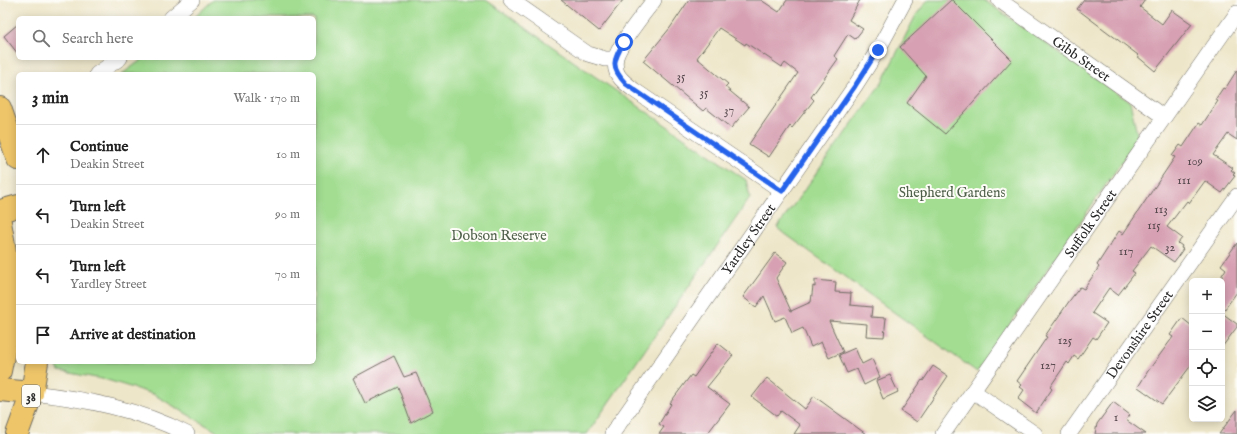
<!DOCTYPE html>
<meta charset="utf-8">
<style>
body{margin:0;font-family:"IM FELL English",serif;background:#f6f6f6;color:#222}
.controls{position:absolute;right:12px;bottom:12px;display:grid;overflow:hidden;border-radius:6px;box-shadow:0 2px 10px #0003}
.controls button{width:36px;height:36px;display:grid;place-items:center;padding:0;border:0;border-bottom:1px solid #e0e0e0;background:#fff;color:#222;font:20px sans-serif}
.stop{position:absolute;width:12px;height:12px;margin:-9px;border:3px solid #2563eb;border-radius:50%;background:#fff}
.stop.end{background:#2563eb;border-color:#fff;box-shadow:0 1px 4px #0008}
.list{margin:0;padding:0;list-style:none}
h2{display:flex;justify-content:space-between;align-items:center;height:52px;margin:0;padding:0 16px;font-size:17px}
h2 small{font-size:13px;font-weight:400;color:#767676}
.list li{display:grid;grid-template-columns:26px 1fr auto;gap:12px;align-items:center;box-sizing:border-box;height:60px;padding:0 16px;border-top:1px solid #e0e0e0}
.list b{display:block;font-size:15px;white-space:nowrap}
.list p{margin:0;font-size:13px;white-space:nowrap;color:#767676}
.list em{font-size:13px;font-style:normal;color:#767676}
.icon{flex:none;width:22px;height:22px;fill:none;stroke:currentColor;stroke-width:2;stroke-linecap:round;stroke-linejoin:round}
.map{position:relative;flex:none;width:1237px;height:434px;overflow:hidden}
.search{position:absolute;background:#fff;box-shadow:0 2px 10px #0003;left:16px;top:16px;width:300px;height:44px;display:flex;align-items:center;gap:10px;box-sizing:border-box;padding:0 14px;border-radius:6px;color:#767676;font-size:15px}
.panel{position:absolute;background:#fff;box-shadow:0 2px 10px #0003;left:16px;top:72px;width:300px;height:292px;border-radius:6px}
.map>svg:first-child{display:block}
</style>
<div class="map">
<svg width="1237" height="434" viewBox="0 0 1237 434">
<rect width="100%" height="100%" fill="#fdfcf7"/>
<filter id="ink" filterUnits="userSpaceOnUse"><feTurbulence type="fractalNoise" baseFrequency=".025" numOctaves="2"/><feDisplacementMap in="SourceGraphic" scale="8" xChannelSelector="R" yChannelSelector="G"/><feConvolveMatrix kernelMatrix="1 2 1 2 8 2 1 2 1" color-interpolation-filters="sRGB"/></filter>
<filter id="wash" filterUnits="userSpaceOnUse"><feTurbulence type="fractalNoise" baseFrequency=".012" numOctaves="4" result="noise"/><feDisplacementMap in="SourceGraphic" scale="16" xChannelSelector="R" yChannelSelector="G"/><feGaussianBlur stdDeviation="0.9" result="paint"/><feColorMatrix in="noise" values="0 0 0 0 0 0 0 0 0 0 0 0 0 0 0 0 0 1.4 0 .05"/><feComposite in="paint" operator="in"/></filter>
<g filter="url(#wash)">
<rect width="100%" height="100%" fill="#eee6c9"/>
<g fill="#a2dd91" stroke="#66845e">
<path d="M213,0h273l104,73 156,107 4,18 -163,236h-366l-68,-40 -46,-14 -48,-9 -4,-9h259v-288h-192l22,-16h170v-40h-120z"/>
<path d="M928,0h56l146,102 8,36 -161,234 -200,-144 105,-146 34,-67z"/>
</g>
<g id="blocks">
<g fill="#d7a1b3">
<path d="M561,0h62l-24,31z"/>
<path d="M689,0h72l18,12 8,-12h73l-11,20 14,9 -8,10 -7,-5 -14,22 4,3 -27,38 3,3 -22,28 -2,-2 -21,31 -20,-13 49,-71 -13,-10 -3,4 -36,-24 -1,2 -26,-17 -22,30 31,26 -3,3 24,20 -18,21 -25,-20 -3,3 -60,-50 27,-33z"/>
<path d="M951,0h1l60,60 -67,74 -38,-31 19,-27 -26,-29z"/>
<path d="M1084,0h61l-5,7 22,17 10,-14 20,14 -37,47 -18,-15 1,-1 -61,-46z"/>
<path d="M18,24v30l-14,-18z"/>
<path d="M1237,70v70l-9,-6 -15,21 20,13 -2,2 4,3 -2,2 2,1 -13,17 -17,-12 -16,22 -2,-2 -20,26 15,11 -4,5 4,3 -1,2 2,1 -9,13 -23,-16 -19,25 3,2 -17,22 -9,-7 -17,25 15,10 -11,16 -3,-2 -15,22 -4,-3 -5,8 -2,-2 -17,25 2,2 -16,24 -18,-14 6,-9 -4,-3 2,-2 -5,-4 30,-44 -2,-1 25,-36 10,-13 4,2 15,-22 -2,-2 22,-34 4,3 52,-77 -3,-1 8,-11 3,2 16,-24 3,2 16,-24 -3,-1 8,-12 2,1z"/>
<path d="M1237,243v49l-15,21v-38l4,-6 -5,-4z"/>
<path d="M775,253l12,9 -11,16 15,33 20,-9 2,-16 2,1v-7l21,2 -1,10 16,1 -1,12 22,2 -1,10 15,1 -2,19 -18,-1 1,-12 -38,-3 14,31 -14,6 -8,-16 -10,5 -8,-19 -11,5 -7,-16 -10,4 -11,-25 -8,11 -13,-10z"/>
<path d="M1222,313l15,11v3l-15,20z"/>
<path d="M1182,318l10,8v38l-30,40 -24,-17 10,-16 25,-34 -3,-2z"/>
<path d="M718,343l15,12 -26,32 23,17 -23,30h-48l5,-7 -5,-3 12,-20 -1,-1 21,-28 3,2z"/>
<path d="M855,348l7,16 10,-5 8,18 -16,8 -7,-16 -10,4 -8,-18z"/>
<path d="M394,356l10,21 12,-4 17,38 -22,12 -13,-36 -33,16 -12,-25z"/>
<path d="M933,366l15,10 -31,46 -16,-11 21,-31 1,1z"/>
<path d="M890,375l8,17 -15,7 -7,-18z"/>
<path d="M767,378l38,31 9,-13 52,38h-72l6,-9 -19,-14 -4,5 -25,-19z"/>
<path d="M1113,402l17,13 -4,5 20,14h-51l2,-10z"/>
<path d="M1237,410v24h-18z"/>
</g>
</g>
</g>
<g filter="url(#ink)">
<use href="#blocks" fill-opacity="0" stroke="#6f6c62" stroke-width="1"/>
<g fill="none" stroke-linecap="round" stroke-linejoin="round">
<g stroke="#6f6c62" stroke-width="16">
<g id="street">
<path d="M511,0l77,54 17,5h10"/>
<path d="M654,0c-11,15 -33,41 -38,57 -1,5 -1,11 1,16 3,7 11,12 17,17l148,101"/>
<path id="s1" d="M999,0l165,117"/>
<path d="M171,18l21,-18"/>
<path d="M97,74l23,-16"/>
<path d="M973,391l62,43"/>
<path d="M32,393c53,6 107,16 155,41"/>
<path id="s2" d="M612,434l243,-348 23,-36 27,-50"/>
<path id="s3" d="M943,434l294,-421"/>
<path id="s4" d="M1069,434l168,-238"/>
</g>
</g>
<g stroke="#6f6c62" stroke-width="24">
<g id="primary">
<path d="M0,108l18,51"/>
<path d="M0,211l18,-5"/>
<path d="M0,222c6,31 10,62 8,93 -1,19 -4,37 -8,56"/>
<path d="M0,390l32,3"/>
<path d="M17,434l15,-41 5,-31"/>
</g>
</g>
<use href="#street" stroke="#fff" stroke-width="15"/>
<use href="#primary" stroke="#eec569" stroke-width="22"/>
</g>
</g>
<g fill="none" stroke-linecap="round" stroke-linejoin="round" filter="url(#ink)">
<path stroke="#2563eb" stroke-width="5" d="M624,42c-11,19 -14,25 2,42l156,107 73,-105 23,-36"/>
</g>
<g text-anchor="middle" stroke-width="4" stroke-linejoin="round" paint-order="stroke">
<g font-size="12" fill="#56484d">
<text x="681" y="80">35</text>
<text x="704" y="96">35</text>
<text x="729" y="114">37</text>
<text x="1195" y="165">109</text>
<text x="1184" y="184">111</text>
<text x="1161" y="213">113</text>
<text x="1154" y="229">115</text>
<text x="1170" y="251">32</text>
<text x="1126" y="255">117</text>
<text x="1065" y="344">125</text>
<text x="1048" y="369">127</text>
<text x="1116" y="421">1</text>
</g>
<rect fill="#fdfcf7" stroke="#6a6a68" stroke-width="1" x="22" y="385" width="18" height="22" rx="3"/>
<g font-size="13" font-weight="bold" fill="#2b2b2b">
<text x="31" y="401">38</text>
</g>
<g font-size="14" fill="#2b2b2b" stroke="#fdfcf7">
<text dy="5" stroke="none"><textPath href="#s1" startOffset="101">Gibb Street</textPath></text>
<text dy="5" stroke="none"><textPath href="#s3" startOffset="257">Suffolk Street</textPath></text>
<text dy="5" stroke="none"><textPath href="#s2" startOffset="238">Yardley Street</textPath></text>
<text dy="5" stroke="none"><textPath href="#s4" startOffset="122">Devonshire Street</textPath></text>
</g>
<g font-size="14" fill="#4f604a" stroke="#fdfcf7">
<text x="952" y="197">Shepherd Gardens</text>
<text x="499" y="240">Dobson Reserve</text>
</g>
</g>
</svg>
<div class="controls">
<button>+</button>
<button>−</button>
<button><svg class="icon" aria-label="locate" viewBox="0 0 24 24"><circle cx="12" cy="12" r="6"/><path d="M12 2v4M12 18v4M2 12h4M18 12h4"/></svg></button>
<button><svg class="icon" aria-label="layers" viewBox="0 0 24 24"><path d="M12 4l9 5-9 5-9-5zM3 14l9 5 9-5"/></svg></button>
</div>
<div class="stop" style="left:624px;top:42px"></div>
<div class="stop end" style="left:878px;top:50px"></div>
<div class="search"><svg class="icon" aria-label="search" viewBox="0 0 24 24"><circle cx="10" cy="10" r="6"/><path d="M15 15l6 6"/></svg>Search here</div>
<section class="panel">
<h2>3 min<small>Walk · 170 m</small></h2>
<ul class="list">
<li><svg class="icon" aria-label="ahead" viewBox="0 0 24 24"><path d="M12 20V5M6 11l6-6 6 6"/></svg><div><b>Continue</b><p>Deakin Street</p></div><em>10 m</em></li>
<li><svg class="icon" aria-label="left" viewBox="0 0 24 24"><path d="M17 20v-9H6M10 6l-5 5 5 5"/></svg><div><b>Turn left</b><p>Deakin Street</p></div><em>90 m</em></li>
<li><svg class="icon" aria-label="left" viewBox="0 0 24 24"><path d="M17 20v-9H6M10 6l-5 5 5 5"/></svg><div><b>Turn left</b><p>Yardley Street</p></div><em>70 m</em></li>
<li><svg class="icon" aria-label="arrive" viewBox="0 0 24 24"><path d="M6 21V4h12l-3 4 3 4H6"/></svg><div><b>Arrive at destination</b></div></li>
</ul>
</section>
</div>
